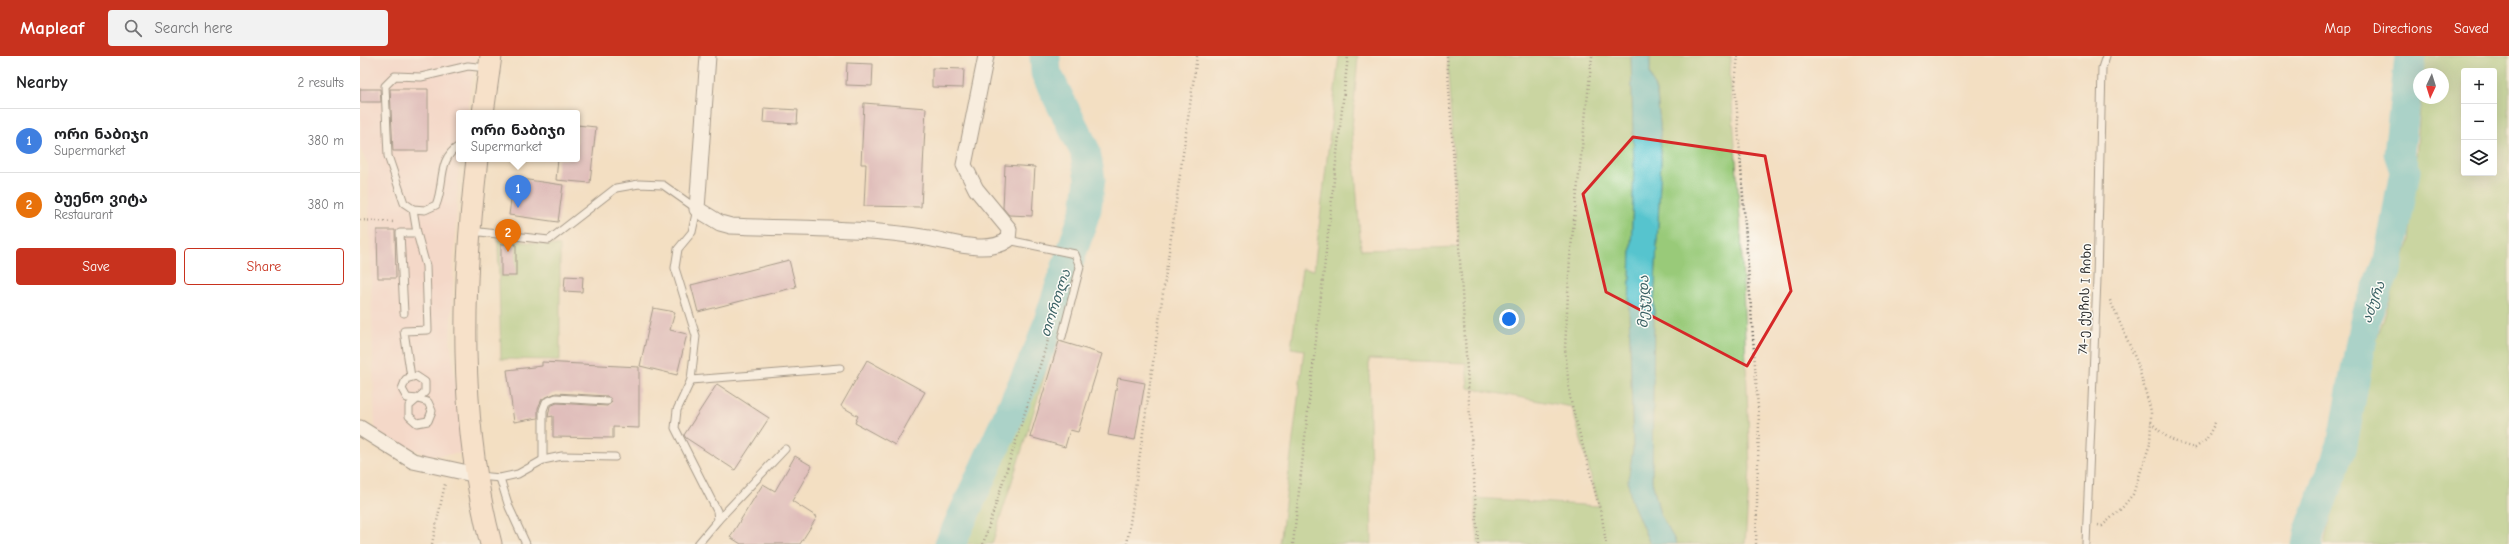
<!DOCTYPE html>
<meta charset="utf-8">
<style>
body{margin:0;font-family:"Comic Neue","Noto Sans Georgian",sans-serif;background:#f2f2f2;color:#202124}
.controls{position:absolute;right:12px;top:12px;display:grid;overflow:hidden;border-radius:4px;box-shadow:0 4px 16px #0002}
.controls button{width:36px;height:36px;display:grid;place-items:center;padding:0;border:0;border-bottom:1px solid #e0e0e0;background:#fff;color:#202124;font:20px sans-serif}
.compass{position:absolute;left:2053px;top:12px;width:36px;height:36px;border-radius:50%;background:#fff;box-shadow:0 4px 16px #0002;rotate:184deg}
.you{position:absolute;left:1149px;top:263px;width:14px;height:14px;margin:-10px;border:3px solid #fff;border-radius:50%;background:#1a73e8;box-shadow:0 0 0 6px #1a73e833}
.badge{display:grid;place-items:center;width:26px;height:26px;border-radius:50%;background:#c8321e;color:#fff;font-size:13px;font-weight:700}
.pin{position:absolute;translate:-50% -33px;filter:drop-shadow(0 1px 2px #0008)}
.pin::after{content:'';position:absolute;top:21px;width:14px;height:12px;background:inherit;clip-path:polygon(0 0,100% 0,50% 100%)}
.popup{position:absolute;left:96px;top:54px;width:124px;height:52px;box-sizing:border-box;display:grid;place-content:center;border-radius:4px;background:#fff;filter:drop-shadow(0 1px 3px #0005);font-size:13px;white-space:nowrap;color:#757577}
.popup b{font-size:15px;color:#202124}
.popup::after{content:'';position:absolute;left:50%;top:100%;margin-left:-8px;border:8px solid transparent;border-top-color:#fff}
.list{margin:0;padding:0;list-style:none}
h2{display:flex;justify-content:space-between;align-items:center;height:52px;margin:0;padding:0 16px;font-size:17px}
h2 small{font-size:13px;font-weight:400;color:#757577}
.list li{display:grid;grid-template-columns:26px 1fr auto;gap:12px;align-items:center;box-sizing:border-box;height:64px;padding:0 16px;border-top:1px solid #e0e0e0}
.list b{display:block;font-size:15px;white-space:nowrap}
.list p{margin:0;font-size:13px;white-space:nowrap;color:#757577}
.list em{font-size:13px;font-style:normal;color:#757577}
.actions{display:flex;gap:8px;padding:12px 16px}
.actions a{flex:1;padding:9px 0;border:1px solid #c8321e;border-radius:4px;text-align:center;font-size:14px;color:#c8321e}
.actions .main{background:#c8321e;color:#fff}
.icon{flex:none;width:22px;height:22px;fill:none;stroke:currentColor;stroke-width:2;stroke-linecap:round;stroke-linejoin:round}
.map{position:relative;flex:none;width:2149px;height:488px;overflow:hidden}
header{display:flex;align-items:center;gap:24px;box-sizing:border-box;height:56px;padding:0 20px;background:#c8321e;color:#fff}
header strong{font-size:19px}
nav{display:flex;gap:22px;margin-inline-start:auto;font-size:14px}
.search{width:280px;height:36px;background:#f2f2f2;display:flex;align-items:center;gap:10px;box-sizing:border-box;padding:0 14px;border-radius:4px;color:#757577;font-size:15px}
main{display:flex}
aside{flex:1;background:#fff}
.map>svg:first-child{display:block}
</style>
<header>
<strong>Mapleaf</strong>
<div class="search"><svg class="icon" aria-label="search" viewBox="0 0 24 24"><circle cx="10" cy="10" r="6"/><path d="M15 15l6 6"/></svg>Search here</div>
<nav><a>Map</a><a>Directions</a><a>Saved</a></nav>
</header>
<main>
<aside>
<h2>Nearby<small>2 results</small></h2>
<ul class="list">
<li><span class="badge" style="background:#3f7fe0">1</span><div><b>ორი ნაბიჯი</b><p>Supermarket</p></div><em>380 m</em></li>
<li><span class="badge" style="background:#e8710a">2</span><div><b>ბუენო ვიტა</b><p>Restaurant</p></div><em>380 m</em></li>
</ul>
<div class="actions"><a class="main">Save</a><a>Share</a></div>
</aside>
<div class="map">
<svg width="2149" height="488" viewBox="0 0 2149 488">
<rect width="100%" height="100%" fill="#fdfcf7"/>
<filter id="ink" filterUnits="userSpaceOnUse"><feTurbulence type="fractalNoise" baseFrequency=".025" numOctaves="2"/><feDisplacementMap in="SourceGraphic" scale="8" xChannelSelector="R" yChannelSelector="G"/><feConvolveMatrix kernelMatrix="1 2 1 2 8 2 1 2 1" color-interpolation-filters="sRGB"/></filter>
<filter id="wash" filterUnits="userSpaceOnUse"><feTurbulence type="fractalNoise" baseFrequency=".012" numOctaves="4" result="noise"/><feDisplacementMap in="SourceGraphic" scale="16" xChannelSelector="R" yChannelSelector="G"/><feGaussianBlur stdDeviation="0.9" result="paint"/><feColorMatrix in="noise" values="0 0 0 0 0 0 0 0 0 0 0 0 0 0 0 0 0 1.4 0 .05"/><feComposite in="paint" operator="in"/></filter>
<g filter="url(#wash)">
<rect width="100%" height="100%" fill="#f3dfc2"/>
<path fill="#f7d0cf" d="M0,0h116l-9,57h-8v46l-9,182 15,112 -36,3 -54,-24 -7,-268 -8,-15z"/>
<g fill="#99ca79" stroke="#627a52" fill-rule="evenodd">
<path d="M685,0h10c2,43 42,79 45,127 1,13 -17,62 -22,78 -26,95 -56,189 -86,283h-41l90,-199 45,-136 4,-30 -5,-28 -39,-78z"/>
<path d="M979,0h19l-6,73 9,121 98,-3 -12,-191h184l3,110 -5,141 4,142 -3,19 14,63 6,13h-172l-3,-46 124,8 -27,-99 -104,-19 -2,-25 -97,-4 3,185h-92l24,-194 -13,-2 11,-79 12,1z"/>
<path d="M1290,0h81l-1,18 11,159 9,235 -5,76h-68l-17,-30 -8,-33 2,-176 7,-144 -1,-37 -3,-29 -7,-22z"/>
<path d="M2064,0h85v488h-185l50,-197 35,-104 12,-145h22v-24h-21zM2104,15h30v102h-30z"/>
<path d="M138,183l62,7v114l-59,-1z"/>
</g>
<path fill="#57c4ce" stroke="#41787c" d="M1271,0h19v17l7,22 3,29 1,37 -7,144 -2,176 8,33 17,30h-27l-19,-44 -3,-19 5,-32 -4,-142 5,-141z"/>
<g fill="none" stroke-linecap="round" stroke-linejoin="round">
<g stroke="#57c4ce" stroke-width="31">
<path d="M590,488l91,-199 45,-136 4,-30 -5,-28 -39,-78 -1,-17"/>
<path d="M1947,488l2,-11 33,-88 24,-130 22,-51 17,-93 -6,-18 11,-97"/>
</g>
</g>
<g id="blocks">
<g fill="#c996b1">
<path d="M487,7l26,1 -1,22 -26,-1z"/>
<path d="M572,12l32,1 -1,19 -31,-1z"/>
<path d="M0,33h20l1,13h-21z"/>
<path d="M30,33h38v62h-35z"/>
<path d="M504,47l62,5 -5,99 -57,-1 2,-42h-5z"/>
<path d="M404,52l34,2 -1,14 -34,-2z"/>
<path d="M217,69l19,2 -6,56 -34,-3 2,-21h19z"/>
<path d="M645,109l30,2 -3,49 -23,-1 -6,-7z"/>
<path d="M154,122l49,7 -5,37 -49,-7z"/>
<path d="M17,174h18l1,48h-18z"/>
<rect x="141" y="188" width="15" height="32"/>
<path d="M429,204l7,27 -98,25 -7,-27z"/>
<path d="M205,220l18,1 -1,15 -18,-1z"/>
<path d="M293,252l22,4 -5,18 17,4 -10,41 -37,-9z"/>
<path d="M699,285l43,13 -24,78 -8,-2 -5,17 -35,-10z"/>
<path d="M507,304l58,32 -30,53 -40,-22 3,-7 -17,-10z"/>
<path d="M182,306l97,5v61l-26,-1v11l-60,-1v-21l-5,1 2,-11 7,-3 50,3 5,-4 -5,-6 -51,-3 -14,6 -4,9v10l-24,4 -7,-52 35,-4z"/>
<path d="M758,322l27,5 -10,57 -27,-5z"/>
<path d="M357,328l52,34 -34,52 -49,-32 -2,-3z"/>
<path d="M435,400l17,10 -20,35 25,16 -17,27h-59l-11,-7 33,-53 12,7z"/>
</g>
</g>
</g>
<g filter="url(#ink)">
<use href="#blocks" fill-opacity="0" stroke="#494642" stroke-width="1"/>
<g fill="none" stroke-linecap="round" stroke-linejoin="round">
<g stroke="#494642" stroke-width="9">
<g id="lane">
<path d="M99,90c-22,13 -14,38 -23,59l-11,5 -12,-1 -9,-6 -16,-47 -3,-70 10,-10 26,1 47,-11 19,2"/>
<path d="M53,153l4,24"/>
<path d="M111,175l78,9 67,-52 23,-4 24,1 34,24 -5,23 -14,17 -3,19 21,68 -5,44 -14,30 -2,18 42,83 1,9 -20,24"/>
<path d="M648,184l67,14 5,13 -18,70"/>
<path d="M44,257l-4,-80h17l9,33 2,64 -24,1 7,46"/>
<path d="M331,324l149,-12"/>
<path d="M58,343l-11,-1 -5,-9 4,-10 10,-3 9,6v10l-16,14v10l8,7 11,-2 4,-10 -4,-9 -10,-3"/>
<path d="M183,404v-50l3,-8 10,-4 51,3"/>
<path d="M119,420l21,2 18,-4 25,-14 19,-4 53,1"/>
<path d="M140,422l9,29 17,37"/>
<path d="M358,464l67,-71"/>
<path d="M1726,488l11,-265 5,-211 4,-12"/>
</g>
</g>
<g stroke="#494642" stroke-width="17">
<g id="street">
<path d="M348,0l-11,153 23,14 11,3c65,3 133,1 197,12 23,4 59,17 80,2l1,-11 -33,-40 -12,-24 22,-109"/>
<path d="M0,372l53,33 64,14"/>
</g>
</g>
<g stroke="#494642" stroke-width="23">
<g id="secondary">
<path d="M123,57l8,-57"/>
<path d="M117,103c-15,128 -19,259 14,385"/>
</g>
</g>
<g stroke="#494642" stroke-width="2.5" stroke-dasharray="1 3" stroke-linecap="butt">
<path d="M1087,0l31,488"/>
<path d="M1232,0l-22,201 -5,91 5,50 32,119 4,27"/>
<path d="M1378,0l-3,27 24,339 -3,122"/>
<path d="M0,164l35,2"/>
<path d="M1791,366c13,15 24,21 44,26l11,-8 10,-19"/>
<path d="M1738,469l4,1 20,-18 11,-14 17,-50 1,-23v-10l-14,-49 -28,-64"/>
<path d="M72,488l13,-60"/>
<path d="M623,488l66,-207"/>
<path d="M767,488l70,-488"/>
<path d="M933,488l55,-488"/>
</g>
<use href="#lane" stroke="#fff" stroke-width="7"/>
<use href="#street" stroke="#fff" stroke-width="15"/>
<use href="#secondary" stroke="#fde4d1" stroke-width="21"/>
</g>
</g>
<path d="M0 0H2149V488H0ZM1273,81l132,19 26,135 -44,75 -141,-74 -23,-98z" fill="#f3dfc2" fill-opacity=".55" fill-rule="evenodd"/>
<path fill="none" stroke="#d62828" stroke-width="3" stroke-linejoin="round" d="M1273,81l132,19 26,135 -44,75 -141,-74 -23,-98z"/>
<g text-anchor="middle" stroke-width="3" stroke-linejoin="round" paint-order="stroke">
<g font-size="13" fill="#2b2b2b" stroke="#fdfcf7">
<text transform="translate(1724 243) rotate(-88)" y="5">74-ე ქუჩის I ჩიხი</text>
</g>
<g font-size="14" font-style="italic" fill="#3a6164" stroke="#fdfcf7">
<text transform="translate(1283 246) rotate(-89)" y="5">მეჯუდა</text>
<text transform="translate(2013 246) rotate(-70)" y="5">აძურა</text>
<text transform="translate(695 247) rotate(-72)" y="5">თორთლა</text>
</g>
</g>
</svg>
<div class="controls">
<button>+</button>
<button>−</button>
<button><svg class="icon" aria-label="layers" viewBox="0 0 24 24"><path d="M12 4l9 5-9 5-9-5zM3 14l9 5 9-5"/></svg></button>
</div>
<svg class="compass" viewBox="-18 -18 36 36"><path d="M0-13l5 13h-10z" fill="#e53935"/><path d="M0 13l5-13h-10z" fill="#757577"/></svg>
<div class="you"></div>
<div class="pin badge" style="left:158px;top:152px;background:#3f7fe0">1</div>
<div class="popup"><b>ორი ნაბიჯი</b>Supermarket</div>
<div class="pin badge" style="left:148px;top:196px;background:#e8710a">2</div>
</div>
</main>
